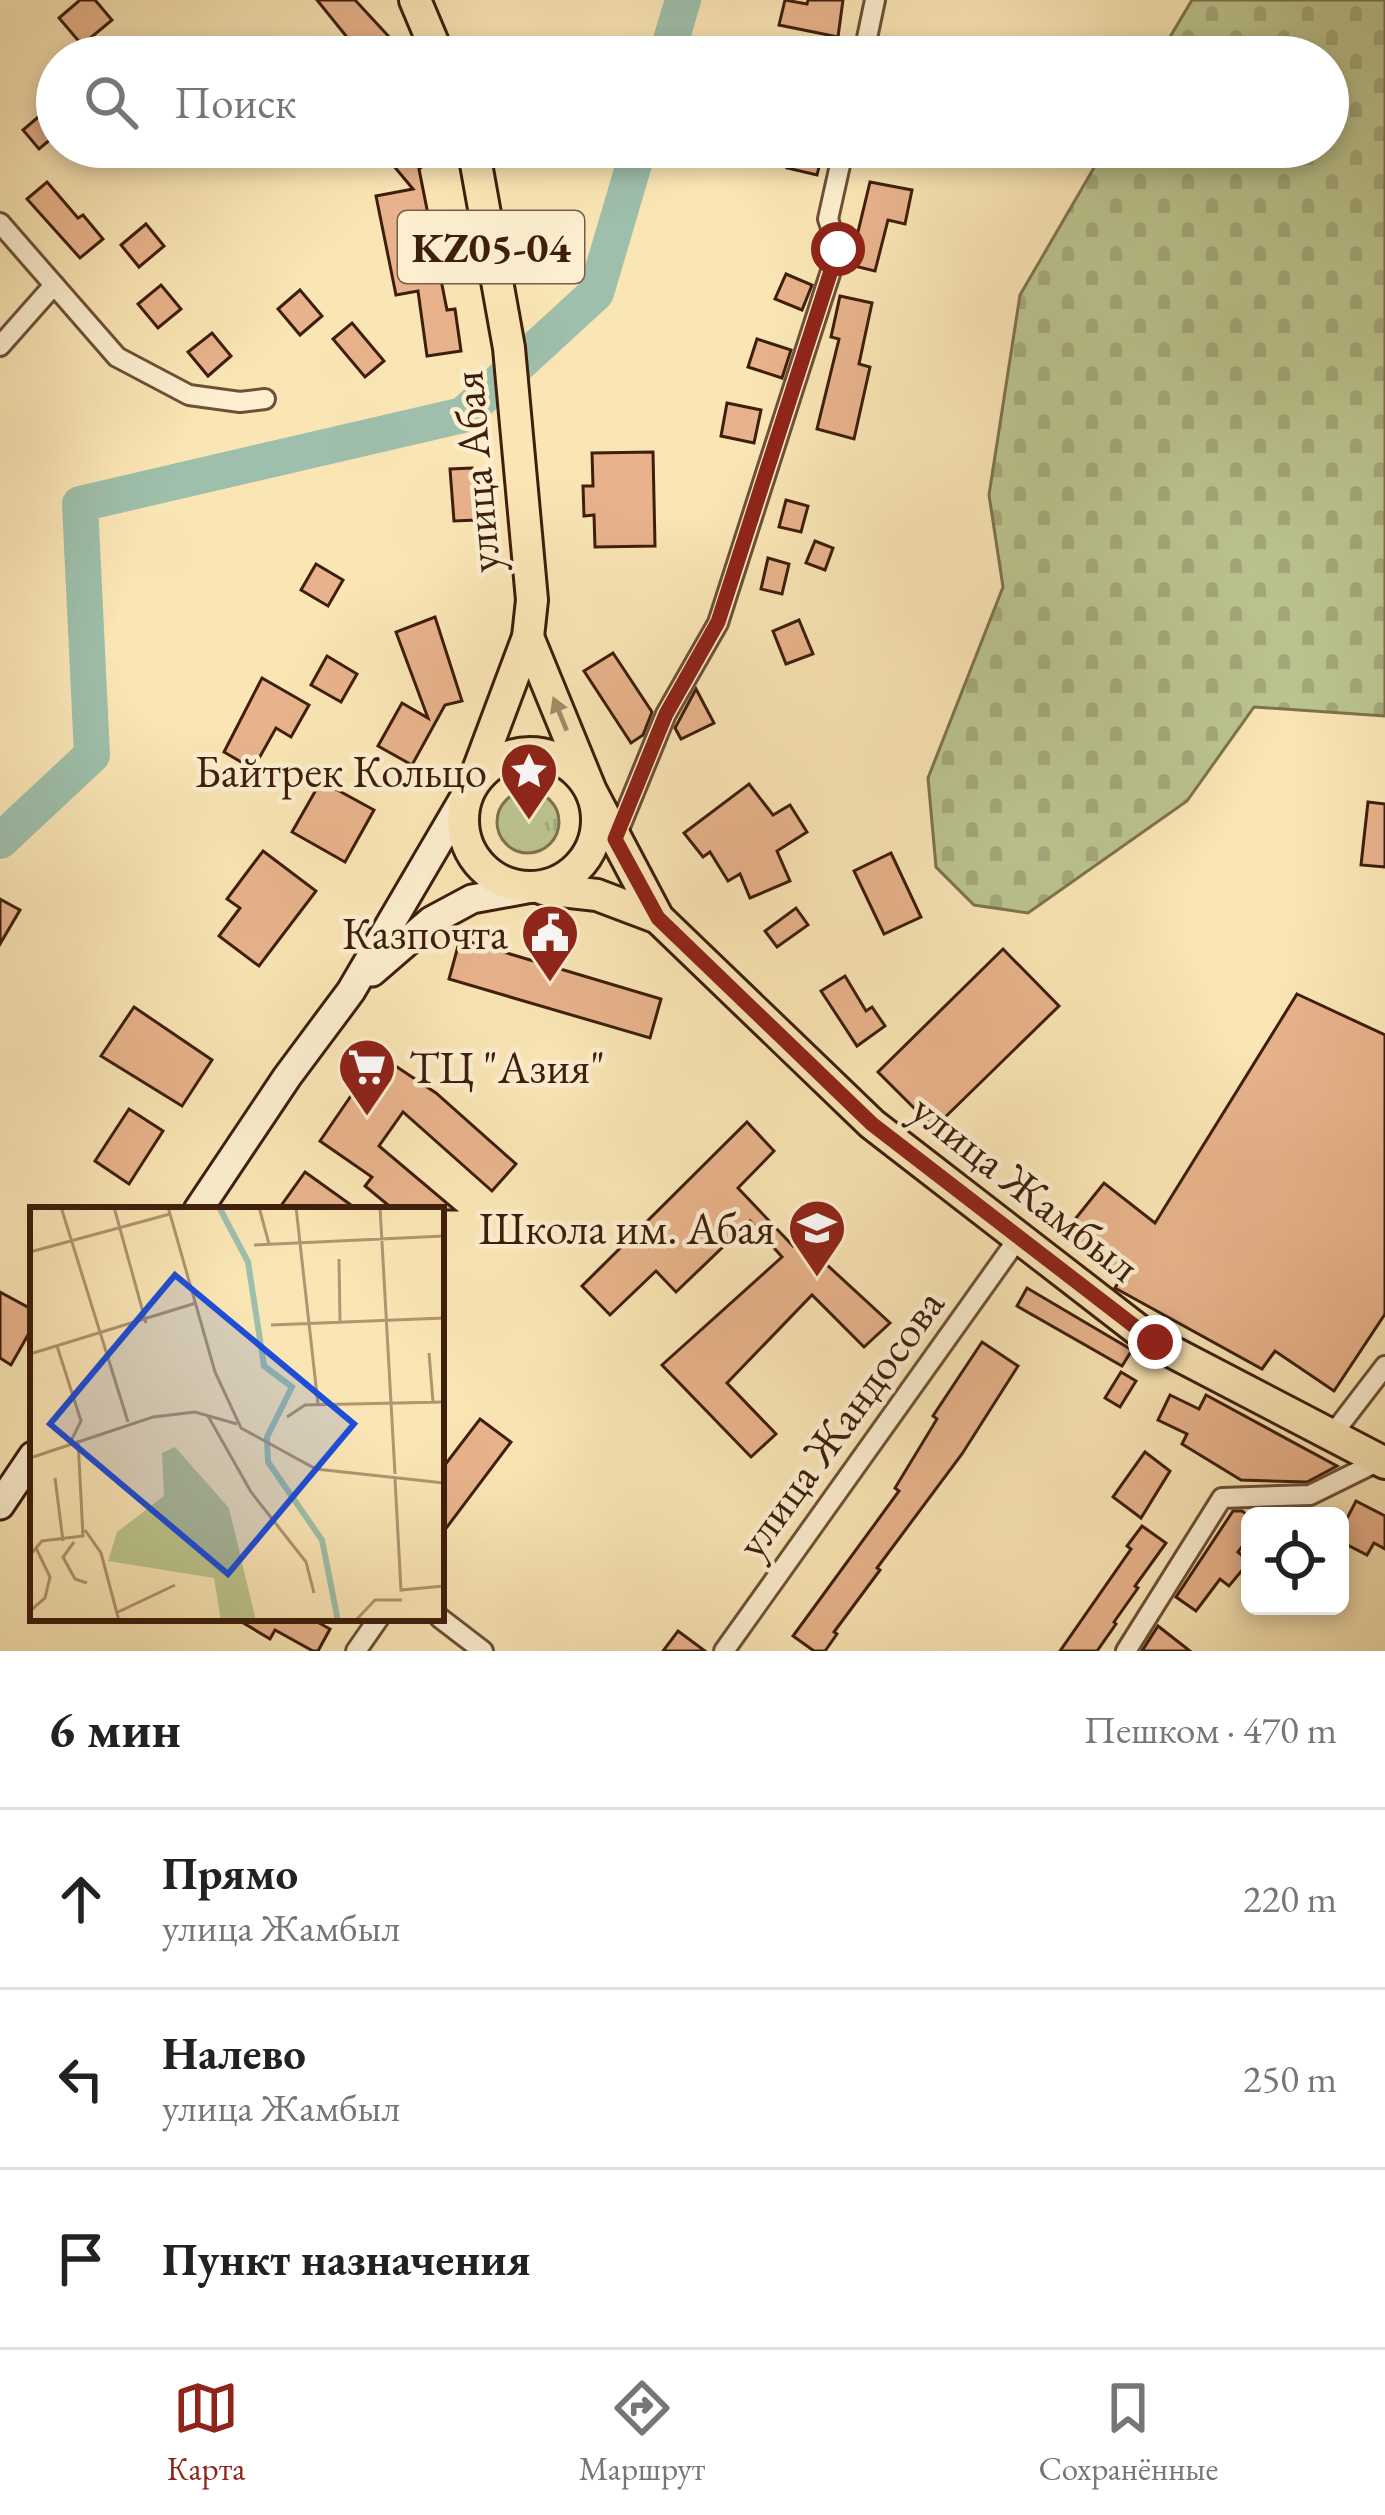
<!DOCTYPE html>
<html lang="ru">
<meta charset="utf-8">
<style>
body{margin:0;font-family:"EB Garamond",serif;background:#f2f2f2;color:#222}
.controls{position:absolute;right:36px;bottom:36px;display:grid;overflow:hidden;border-radius:18px;box-shadow:0 6px 18px #0003}
.controls button{width:108px;height:108px;display:grid;place-items:center;padding:0;border:0;border-bottom:3px solid #e0e0e0;background:#fff;color:#222;font:60px sans-serif}
.stop{position:absolute;width:36px;height:36px;margin:-27px;border:9px solid #8f2418;border-radius:50%;background:#fff}
.stop.end{background:#8f2418;border-color:#fff;box-shadow:0 3px 12px #0008}
.list{margin:0;padding:0;list-style:none}
h2{display:flex;justify-content:space-between;align-items:center;height:156px;margin:0;padding:0 48px;font-size:51px}
h2 small{font-size:39px;font-weight:400;color:#767676}
.list li{display:grid;grid-template-columns:78px 1fr auto;gap:36px;align-items:center;box-sizing:border-box;height:180px;padding:0 48px;border-top:3px solid #e0e0e0}
.list b{display:block;font-size:45px;white-space:nowrap}
.list p{margin:0;font-size:39px;white-space:nowrap;color:#767676}
.list em{font-size:39px;font-style:normal;color:#767676}
.icon{flex:none;width:66px;height:66px;fill:none;stroke:currentColor;stroke-width:2;stroke-linecap:round;stroke-linejoin:round}
.map{position:relative;flex:none;width:1385px;height:1651px;overflow:hidden}
.search{position:absolute;background:#fff;box-shadow:0 6px 18px #0003;left:36px;right:36px;top:36px;height:132px;display:flex;align-items:center;gap:30px;box-sizing:border-box;padding:0 42px;border-radius:66px;color:#767676;font-size:45px}
.sheet{height:696px;background:#fff}
nav{display:flex;justify-content:space-around;align-items:center;box-sizing:border-box;height:168px;border-top:3px solid #e0e0e0;background:#fff;font-size:33px;color:#767676}
nav a{display:grid;justify-items:center;gap:6px}
nav .on{color:#8f2418}
.map>svg:first-child{display:block}
</style>
<div class="map">
<svg width="1385" height="1651" viewBox="0 0 1385 1651">
<defs>
<pattern id="grass-tufts" width="24" height="20" patternUnits="userSpaceOnUse" patternTransform="scale(3)"><rect width="24" height="20" fill="#bcc58f"/><path d="M3 7l-1-3M5 7V3M7 7l1-3M15 17l-1-3M17 17v-4M19 17l1-3" fill="none" stroke="#a3a97a"/></pattern>
<pattern id="cemetery-stones" width="16" height="16" patternUnits="userSpaceOnUse" patternTransform="scale(3)"><rect width="16" height="16" fill="#bcc58f"/><path d="M2 7V4a2 2 0 0 1 4 0v3zM10 15v-3a2 2 0 0 1 4 0v3z" fill="#a3a97a"/></pattern>
</defs>
<rect width="100%" height="100%" fill="#fae5b5"/>
<filter id="stains"><feTurbulence type="fractalNoise" baseFrequency=".00167" numOctaves="4"/><feColorMatrix values="0 0 0 0 .2 0 0 0 0 .09 0 0 0 0 .02 0 0 0 .5 -.17"/></filter>
<radialGradient id="worn" r=".72"><stop offset=".6" stop-color="#630" stop-opacity="0"/><stop offset="1" stop-color="#630" stop-opacity=".3"/></radialGradient>
<circle fill="url(#grass-tufts)" stroke="#7d724e" stroke-width="3" cx="528" cy="822" r="31"/>
<path fill="url(#cemetery-stones)" stroke="#7d724e" stroke-width="3" d="M1192,0h193v716l-131,-9 -67,94 -159,112 -54,-8 -38,-38 -8,-89 75,-191 -14,-92 31,-200 86,-148h222v-90h-170z"/>
<g fill="none" stroke-linecap="round" stroke-linejoin="round">
<g stroke="#9ebfab" stroke-width="36">
<path d="M666,57l17,-57"/>
<path d="M0,841l92,-86 -12,-251 383,-89 133,-122 43,-146"/>
</g>
</g>
<g fill="#e8b38c" stroke="#3e1e0c" stroke-width="3">
<path d="M80,0h15l17,20 -30,25 -23,-27z"/>
<path d="M317,0h38l38,41 -20,16h-10z"/>
<path d="M785,0l22,4 1,-4h35l-5,37 -59,-12z"/>
<path d="M57,101v33l-18,15 -16,-19z"/>
<path d="M378,147h45l9,11 -13,11 28,141 8,-1 6,42 -34,5 -9,-65 -22,4 -20,-99 37,-7z"/>
<path d="M792,147h32l-7,28 -30,-7z"/>
<path d="M47,182l31,36 5,-3 20,24 -23,19 -53,-59z"/>
<path d="M870,182l42,8 -7,34 -17,-4 -13,51 -25,-6z"/>
<path d="M146,224l18,22 -25,21 -18,-22z"/>
<path d="M786,274l26,11 -10,25 -27,-11z"/>
<path d="M161,285l20,24 -23,19 -20,-24z"/>
<path d="M300,290l22,26 -22,19 -22,-26z"/>
<path d="M840,296l32,7 -13,61 11,3 -16,72 -37,-10 22,-90 -8,-2z"/>
<path d="M352,323l32,38 -19,16 -32,-38z"/>
<path d="M212,333l19,23 -23,20 -20,-24z"/>
<path d="M757,339l34,11 -9,28 -34,-11z"/>
<path d="M727,403l34,7 -7,33 -33,-7z"/>
<path d="M653,452l2,94 -60,1 -1,-32 -10,1 -1,-30h10l-1,-33z"/>
<path d="M472,468l4,52 -22,1 -4,-52z"/>
<path d="M786,500l22,6 -7,26 -22,-5z"/>
<path d="M815,541l18,7 -8,22 -19,-7z"/>
<path d="M768,558l21,6 -7,30 -21,-5z"/>
<path d="M316,564l27,16 -15,26 -27,-16z"/>
<path d="M435,617l27,84 -17,4 -33,60 -34,-19 24,-43 26,15 -32,-86z"/>
<path d="M799,620l14,34 -27,10 -13,-33z"/>
<path d="M613,653l39,59 -9,23 -12,8 -47,-72z"/>
<path d="M327,656l30,18 -16,28 -30,-17z"/>
<path d="M262,678l47,27 -18,32 -15,-9 -23,41 -29,-17z"/>
<path d="M696,689l18,34 -33,16 -6,-11z"/>
<path d="M321,781l53,29 -29,52 -53,-30z"/>
<path d="M749,784l24,31 17,-10 17,27 -30,19 13,30 -40,17 -10,-24 -12,7 -18,-29 -7,5 -19,-24z"/>
<path d="M1368,802l17,2v63l-24,-2z"/>
<path d="M263,851l53,40 -57,75 -40,-30 21,-28 -13,-9z"/>
<path d="M891,853l30,64 -37,17 -30,-63z"/>
<path d="M0,899l20,11 -20,34z"/>
<path d="M796,908l12,17 -31,22 -12,-16z"/>
<path d="M460,939l201,60 -11,39 -201,-59z"/>
<path d="M1003,949l56,57 -125,122 -56,-56z"/>
<path d="M845,976l21,35 6,-4 13,19 -28,20 -36,-55z"/>
<path d="M1297,994l88,41v279l-51,77 -59,-40 -13,18 -147,-81 6,-10 -57,-45 40,-50 51,40z"/>
<path d="M134,1007l78,53 -30,46 -81,-50z"/>
<path d="M379,1055l57,38 80,71 -24,27 -89,-79 -24,34 76,64h-61l-29,-24 7,-9 -52,-36z"/>
<path d="M129,1109l34,22 -34,53 -34,-23z"/>
<path d="M747,1122l27,29 -36,37 55,58 7,-6 90,83 -26,24 -52,-52 -85,88 49,51 -25,23 -89,-92 120,-108 -32,-36 -74,71 -20,-21 -46,44 -28,-29z"/>
<path d="M305,1172l53,38h-80z"/>
<path d="M1027,1288l105,62 -10,16 -105,-60z"/>
<path d="M0,1292l33,18v16l-22,39 -11,-7z"/>
<path d="M982,1342l36,24 -56,88 -85,114 3,2 -46,62 3,2 -12,17h-11l-21,-15 106,-145 -4,-3 42,-69 -4,-3z"/>
<path d="M1121,1372l15,9 -16,26 -15,-9z"/>
<path d="M1170,1395l29,14 7,-14 131,71 -30,16 -66,-2 -59,-36 5,-10 -29,-14z"/>
<path d="M480,1419l31,23 -70,93v-65z"/>
<path d="M1145,1452l25,19 -29,47 -28,-21z"/>
<path d="M1356,1501l29,15v33l-11,-6 -7,12 -27,-14v-9z"/>
<path d="M1233,1511h9l8,6v19l-12,16 11,10 -20,24 -9,-7 -24,32 -20,-14z"/>
<path d="M1142,1526l24,17 -31,43 3,2 -24,34 2,2 -19,27h-37l71,-102 -4,-3z"/>
<path d="M235,1618h75l20,11 -12,22h-5l-38,-21 -5,9z"/>
<path d="M1158,1626l32,25h-48z"/>
<path d="M678,1631l27,20h-42z"/>
</g>
<g fill="none" stroke-linecap="round" stroke-linejoin="round">
<g stroke="#6d5036" stroke-width="24">
<g id="minor">
<path d="M863,57l12,-57"/>
<path d="M0,223l117,134 72,38 51,7 25,-3"/>
<path d="M0,346l54,-61"/>
<path d="M615,839l51,-125 52,-91 120,-374 -10,-30 16,-72"/>
<path d="M1332,1435l53,-69"/>
<path d="M440,1618l43,33"/>
<path d="M356,1651l23,-33"/>
<path d="M724,1651l293,-411"/>
<path d="M1126,1651l96,-153 88,-3 71,-35"/>
</g>
</g>
<g stroke="#3e1e0c" stroke-width="33">
<g id="secondary">
<path d="M372,972l59,-51 41,-22 60,-11"/>
<path d="M198,1210l89,-133 64,-86 123,-210"/>
<path d="M0,1505l33,-49"/>
</g>
</g>
<g stroke="#3e1e0c" stroke-width="36">
<g id="primary">
<path d="M415,0l24,57"/>
<path d="M473,147l36,201 23,252 -4,37 -54,144"/>
<path d="M528,637l63,154 67,127 214,206 283,219 230,120"/>
<circle cx="530" cy="820" r="67"/>
<path d="M543,889l54,6 61,23"/>
</g>
</g>
<use href="#minor" stroke="#fceecf" stroke-width="18"/>
<use href="#secondary" stroke="#fceecf" stroke-width="27"/>
<use href="#primary" stroke="#fae5b5" stroke-width="30"/>
</g>
<defs><path id="oneway-solid" d="M-6-.8H1V-3.2L6.5 0L1 3.2V.8H-6Z" transform="scale(3)"/></defs>
<use fill="#a58b69" href="#oneway-solid" transform="translate(560 714) rotate(-112)"/>
<g fill="none" stroke-linecap="round" stroke-linejoin="round">
<path stroke="#8f2418" stroke-width="15" d="M838,249l-120,373 -52,92 -51,125 43,79 214,206 283,218"/>
</g>
<defs>
<g id="sight-pin" transform="scale(3)"><path d="M0 17L-7.5 6A9.5 9.5 0 1 1 7.5 6Z" fill="#8f2418" stroke="#fceecf"/><path d="M0-6L1.8-2.2L6-1.7L2.9 1.2L3.7 5.4L0 3.3L-3.7 5.4L-2.9 1.2L-6-1.7L-1.8-2.2Z" fill="#fff"/></g>
<g id="civic-pin" transform="scale(3)"><path d="M0 17L-7.5 6A9.5 9.5 0 1 1 7.5 6Z" fill="#8f2418" stroke="#fceecf"/><path d="M-.6-6.5H3V-4.5H.6V-3L4-1V1h2V6H-6V1h2V-1L-.6-3ZM-1.2 2.5V6h2.4V2.5Z" fill="#fff"/></g>
<g id="supermarket-pin" transform="scale(3)"><path d="M0 17L-7.5 6A9.5 9.5 0 1 1 7.5 6Z" fill="#8f2418" stroke="#fceecf"/><path d="M-6-5.5h2.5l.6 2H6L4.5 2H-2.5L-4.4-4H-6ZM-1.5 3.2a1.3 1.3 0 1 0 .1 0ZM3 3.2a1.3 1.3 0 1 0 .1 0Z" fill="#fff"/></g>
<g id="school-pin" transform="scale(3)"><path d="M0 17L-7.5 6A9.5 9.5 0 1 1 7.5 6Z" fill="#8f2418" stroke="#fceecf"/><path d="M0-5L7-2L0 1L-7-2ZM-4 1L0 2.5L4 1V4Q0 6-4 4Z" fill="#fff"/></g>
</defs>
<g fill-rule="evenodd">
<use href="#sight-pin" x="529" y="771"/>
<use href="#civic-pin" x="550" y="933"/>
<use href="#supermarket-pin" x="367" y="1067"/>
<use href="#school-pin" x="817" y="1228"/>
</g>
<g text-anchor="middle" stroke-width="9" stroke-linejoin="round" paint-order="stroke">
<rect fill="#fceecf" stroke="#775c46" stroke-width="3" x="398" y="211" width="186" height="72" rx="9"/>
<g font-size="42" font-weight="bold" fill="#3e1e0c">
<text x="491" y="262">KZ05-04</text>
</g>
<g font-size="45" fill="#3e1e0c" stroke="#fceecf">
<text transform="translate(475 472) rotate(-95)" y="16">улица Абая</text>
<text transform="translate(1026 1187) rotate(38)" y="16">улица Жамбыл</text>
<text transform="translate(839 1423) rotate(-54)" y="16">улица Жандосова</text>
</g>
<g font-size="45" fill="#3e1e0c" stroke="#fceecf" text-anchor="end">
<text x="487" y="787">Байтрек Кольцо</text>
<text x="508" y="949">Казпочта</text>
<text x="409" y="1083" text-anchor="start">ТЦ "Азия"</text>
<text x="775" y="1244">Школа им. Абая</text>
</g>
</g>
<g transform="translate(30 1207)">
<rect width="414" height="414" fill="#fae5b5"/>
<path d="M145,240l54,61 27,113h-35l-7,-43 -106,-17 9,-29 47,-36 -2,-43z" fill="#bcc58f"/>
<path fill="none" stroke="#9ebfab" stroke-width="6" d="M189,0l29,55 16,104 28,21 -25,50 1,25 54,78 16,81"/>
<path fill="none" stroke="#af9571" stroke-width="3" d="M31,0l67,215M84,0l32,116M138,0l47,165 26,56 75,41 128,14M229,0l10,37M266,0l22,197M350,0l15,267M224,38l190,-9M0,45l140,-38M309,52l1,62M241,118l173,-7M27,139l24,75 -10,20M399,146l4,49M0,147l166,-51M178,209l43,76 55,70 8,31M257,210l18,-12 139,-3M0,251l123,-41 42,-5 42,12M25,271l8,63M365,272l6,111 43,-4M55,323l16,23 18,68M44,335l-11,15 12,22 12,4M0,348l12,-14 41,-5 -5,-96M0,404l15,-13 5,-21 -14,-29M86,406l59,-28M325,414l20,-21h27"/>
<path fill="#1d4ed8" fill-opacity="0.15" stroke="#1d4ed8" stroke-width="6" d="M145,68l179,149 -126,150 -178,-150z"/>
<rect width="414" height="414" fill="none" stroke="#3e1e0c" stroke-width="6"/>
</g>
<rect width="100%" height="100%" filter="url(#stains)"/>
<rect width="100%" height="100%" fill="url(#worn)"/>
</svg>
<div class="controls">
<button><svg class="icon" aria-label="locate" viewBox="0 0 24 24"><circle cx="12" cy="12" r="6"/><path d="M12 2v4M12 18v4M2 12h4M18 12h4"/></svg></button>
</div>
<div class="stop" style="left:838px;top:249px"></div>
<div class="stop end" style="left:1155px;top:1342px"></div>
<div class="search"><svg class="icon" aria-label="search" viewBox="0 0 24 24"><circle cx="10" cy="10" r="6"/><path d="M15 15l6 6"/></svg>Поиск</div>
</div>
<section class="sheet">
<h2>6 мин<small>Пешком · 470 m</small></h2>
<ul class="list">
<li><svg class="icon" aria-label="ahead" viewBox="0 0 24 24"><path d="M12 20V5M6 11l6-6 6 6"/></svg><div><b>Прямо</b><p>улица Жамбыл</p></div><em>220 m</em></li>
<li><svg class="icon" aria-label="left" viewBox="0 0 24 24"><path d="M17 20v-9H6M10 6l-5 5 5 5"/></svg><div><b>Налево</b><p>улица Жамбыл</p></div><em>250 m</em></li>
<li><svg class="icon" aria-label="arrive" viewBox="0 0 24 24"><path d="M6 21V4h12l-3 4 3 4H6"/></svg><div><b>Пункт назначения</b></div></li>
</ul>
</section>
<nav>
<a class="on"><svg class="icon" aria-label="map" viewBox="0 0 24 24"><path d="M3 6l6-2 6 2 6-2v14l-6 2-6-2-6 2zM9 4v14M15 6v14"/></svg>Карта</a>
<a><svg class="icon" aria-label="directions" viewBox="0 0 24 24"><path d="M12 3l9 9-9 9-9-9zM9 14v-3h6M13 9l2 2-2 2"/></svg>Маршрут</a>
<a><svg class="icon" aria-label="saved" viewBox="0 0 24 24"><path d="M7 4h10v16l-5-4-5 4z"/></svg>Сохранённые</a>
</nav>
